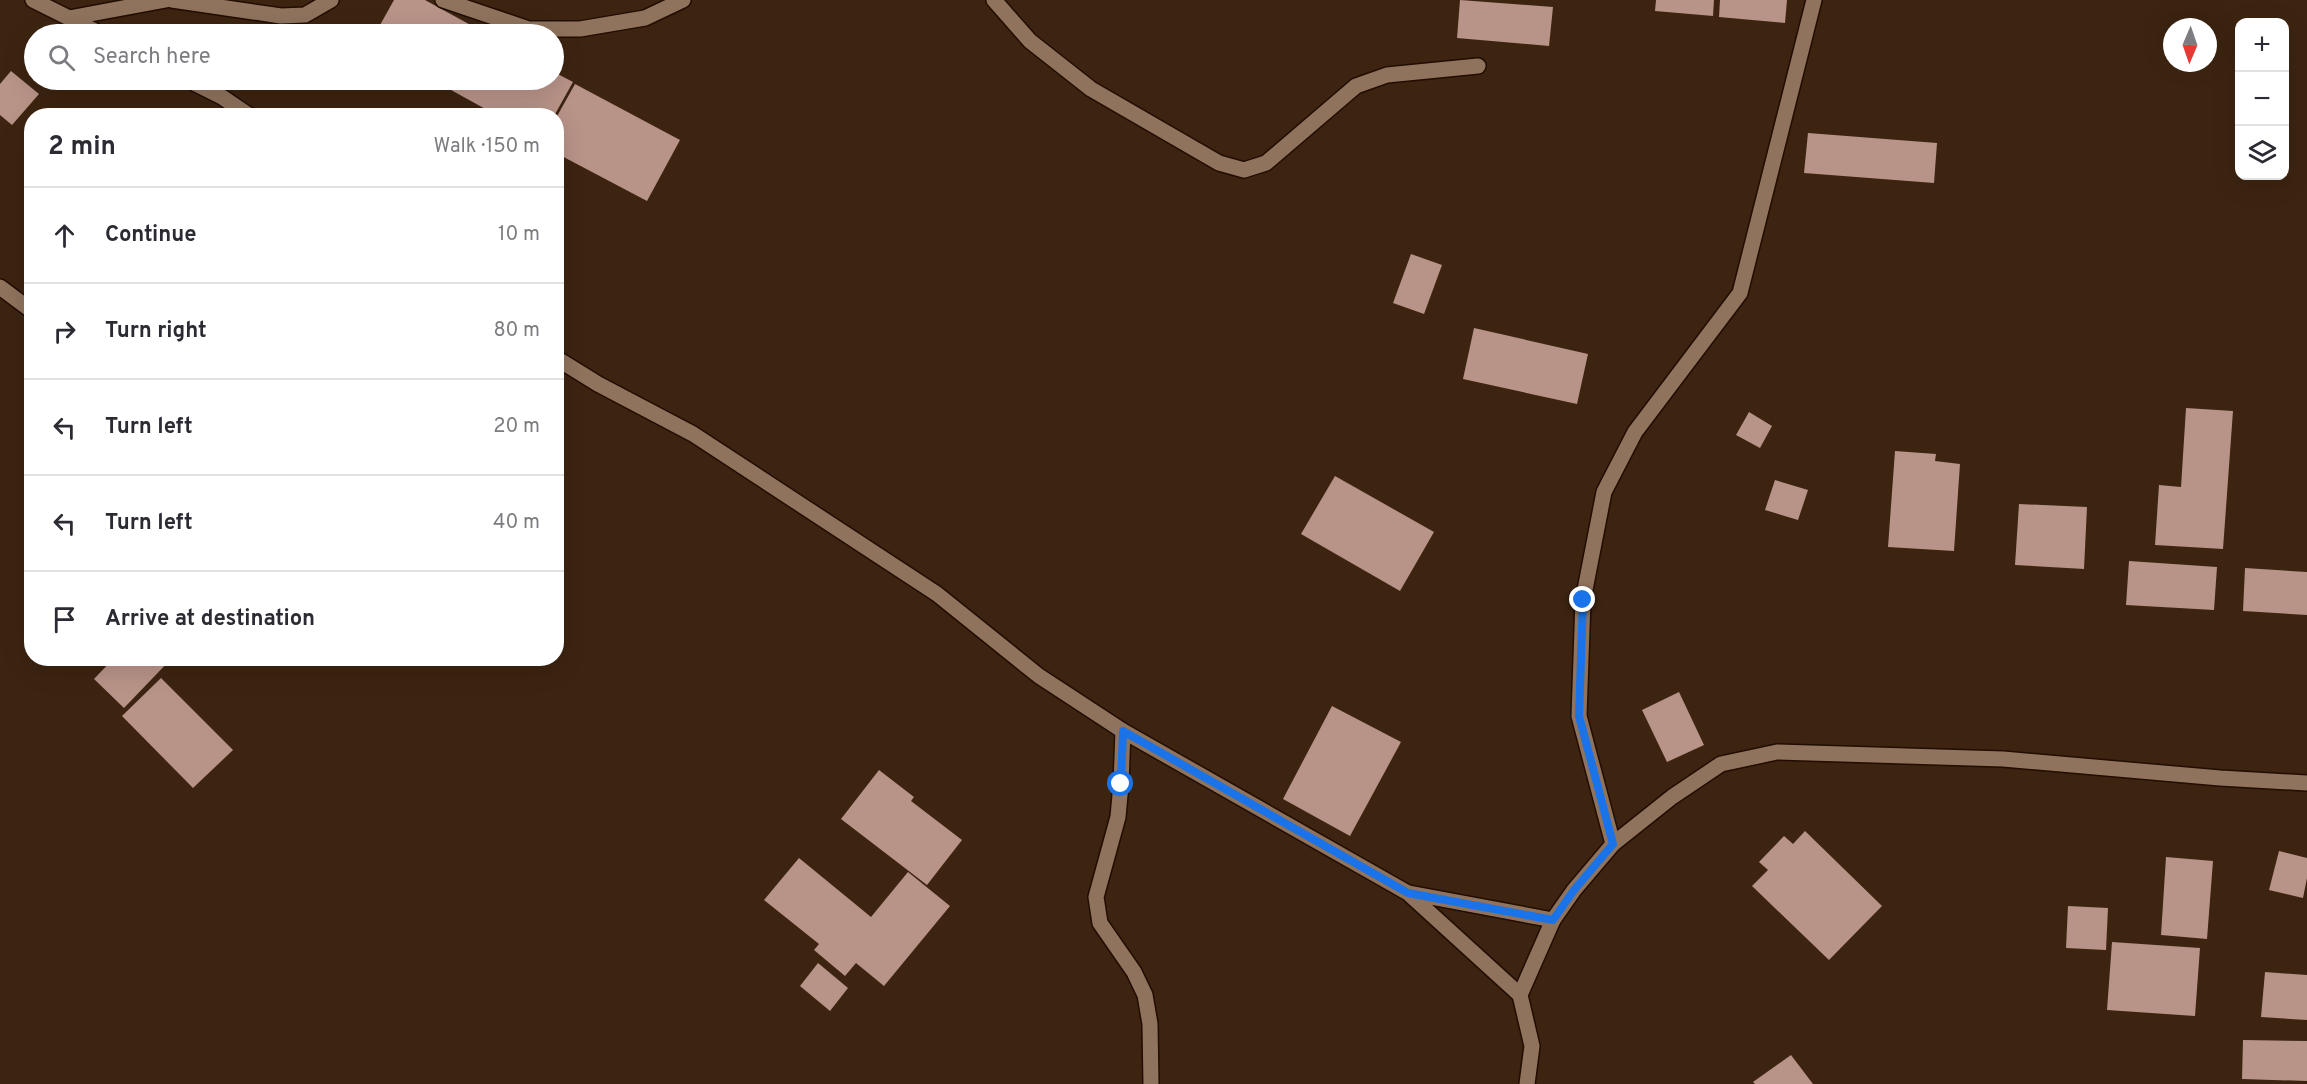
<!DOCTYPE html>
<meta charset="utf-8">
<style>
body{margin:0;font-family:Overpass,sans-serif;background:#f7f7f7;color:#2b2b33}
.controls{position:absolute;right:18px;top:18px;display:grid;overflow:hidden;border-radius:12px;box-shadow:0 6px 24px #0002}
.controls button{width:54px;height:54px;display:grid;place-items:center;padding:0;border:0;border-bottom:2px solid #e1e1e2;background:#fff;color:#2b2b33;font:30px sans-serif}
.compass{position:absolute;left:2163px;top:18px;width:54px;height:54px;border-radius:50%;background:#fff;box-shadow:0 6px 24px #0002;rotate:182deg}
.stop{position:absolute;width:18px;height:18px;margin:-14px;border:4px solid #1a73e8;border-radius:50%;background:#fff}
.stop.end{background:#1a73e8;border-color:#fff;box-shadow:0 2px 6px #0008}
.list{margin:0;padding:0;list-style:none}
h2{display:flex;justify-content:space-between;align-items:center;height:78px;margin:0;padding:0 24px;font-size:26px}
h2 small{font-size:20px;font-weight:400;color:#7c7c81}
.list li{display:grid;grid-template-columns:39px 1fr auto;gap:18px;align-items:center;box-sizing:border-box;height:96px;padding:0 24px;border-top:2px solid #e1e1e2}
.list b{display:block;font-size:22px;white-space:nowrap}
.list em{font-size:20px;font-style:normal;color:#7c7c81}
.icon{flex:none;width:33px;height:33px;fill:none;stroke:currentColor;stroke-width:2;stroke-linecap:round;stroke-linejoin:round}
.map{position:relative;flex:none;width:2307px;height:1084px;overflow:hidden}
.search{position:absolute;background:#fff;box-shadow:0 6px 24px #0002;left:24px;top:24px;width:540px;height:66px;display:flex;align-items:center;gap:15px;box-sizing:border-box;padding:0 21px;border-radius:33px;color:#7c7c81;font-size:22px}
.panel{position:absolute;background:#fff;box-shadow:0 6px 24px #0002;left:24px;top:108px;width:540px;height:558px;border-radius:24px}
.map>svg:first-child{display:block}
</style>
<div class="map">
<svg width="2307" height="1084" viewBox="0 0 2307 1084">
<rect width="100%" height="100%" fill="#3c2410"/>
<g fill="#b89388">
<path d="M394,0h31l62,34h-112z"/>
<path d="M1460,0l93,7 -4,39 -92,-8z"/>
<path d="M1656,0h58l-1,16 -58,-5z"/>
<path d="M1720,0h67l-2,23 -66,-6z"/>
<path d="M275,20l26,14h-34z"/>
<path d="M11,71l28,23 -27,31 -12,-10v-31z"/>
<path d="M554,72l19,10 -19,34h-56l-65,-36h121z"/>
<path d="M575,84l105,56 -33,61 -91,-48v-35z"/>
<path d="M1808,133l129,10 -3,40 -130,-10z"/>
<path d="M1411,254l31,11 -18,49 -31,-11z"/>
<path d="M1474,328l114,26 -11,50 -114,-25z"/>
<path d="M2186,408l47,3 -10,138 -68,-4 4,-60 22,2z"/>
<path d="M1749,412l23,14 -12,22 -24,-13z"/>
<path d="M1895,451l41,3 -1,7 25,3 -6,87 -66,-4z"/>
<path d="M1335,476l99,56 -34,59 -99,-57z"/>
<path d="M1775,480l33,10 -10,30 -33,-10z"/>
<path d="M2019,504l68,3 -3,62 -69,-4z"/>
<path d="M2129,561l88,6 -3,43 -88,-5z"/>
<path d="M2245,568l62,4v43l-64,-4z"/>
<path d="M114,658h58l-48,50 -30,-29z"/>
<path d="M161,678l72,72 -40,38 -71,-72z"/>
<path d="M1679,692l25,53 -37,17 -25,-52z"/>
<path d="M1332,706l69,36 -51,94 -67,-37z"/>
<path d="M879,770l35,27 -3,4 51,39 -35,45 -86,-66z"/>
<path d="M1805,831l77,75 -53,54 -77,-74 16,-16 -9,-8 25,-26 9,8z"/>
<path d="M2279,851l28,7v20l-4,20 -34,-8z"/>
<path d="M2166,857l47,4 -6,78 -46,-4z"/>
<path d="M799,858l72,59 37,-45 42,34 -66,80 -28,-23 -11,13 -31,-26 5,-6 -55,-44z"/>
<path d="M2068,906l40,2 -2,42 -40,-2z"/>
<path d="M2112,942l88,6 -5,68 -88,-6z"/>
<path d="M818,963l30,25 -18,23 -30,-25z"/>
<path d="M2265,972l42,3v45l-46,-3z"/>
<path d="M2243,1040l64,1v40l-65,-2z"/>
<path d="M1791,1055l22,29h-58l-2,-2z"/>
</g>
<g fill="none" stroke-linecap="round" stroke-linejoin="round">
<g stroke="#220d00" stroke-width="18">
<g id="minor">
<path d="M33,0l68,34"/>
<path d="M172,0l109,16 24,-1 26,-15"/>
<path d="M443,0l86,29h51l65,-11 38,-18"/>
<path d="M994,0l36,41 61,48 128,74 25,7 22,-7 90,-77 31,-11 91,-9"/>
<path d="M69,18l97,-18"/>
<path d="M188,80l34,17 28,19"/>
<path d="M0,287l32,24"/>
<path d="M556,358l42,26 95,50 244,160 102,82 84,55 285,162 112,102 12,51 -5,38"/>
<path d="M1123,731l-2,53 -3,33 -22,80 4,26 34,49 11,23 5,29 1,60"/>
<path d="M1613,844l-34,-128 4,-116 21,-108 31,-60 105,-139 74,-293"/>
<path d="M1409,893l144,27"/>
<path d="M1520,995l33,-75 21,-30 39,-46 59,-47 49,-33 56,-12 226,7 217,19 87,5"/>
</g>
</g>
<use href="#minor" stroke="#8f735d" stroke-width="15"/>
</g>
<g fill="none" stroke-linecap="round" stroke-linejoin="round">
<path stroke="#1a73e8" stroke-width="8" d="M1121,784l2,-53 285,162 145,27 21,-30 39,-46 -34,-128 4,-116"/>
</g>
</svg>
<div class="controls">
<button>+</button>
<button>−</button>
<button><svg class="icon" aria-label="layers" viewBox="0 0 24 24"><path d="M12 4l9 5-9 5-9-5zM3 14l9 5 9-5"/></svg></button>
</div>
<svg class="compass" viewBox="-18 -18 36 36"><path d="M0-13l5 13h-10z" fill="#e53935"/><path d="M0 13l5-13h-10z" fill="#7c7c81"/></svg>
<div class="stop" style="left:1121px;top:784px"></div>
<div class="stop end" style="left:1583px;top:600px"></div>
<div class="search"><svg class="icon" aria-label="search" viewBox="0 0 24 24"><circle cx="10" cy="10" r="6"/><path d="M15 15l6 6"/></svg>Search here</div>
<section class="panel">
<h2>2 min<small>Walk · 150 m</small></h2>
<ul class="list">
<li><svg class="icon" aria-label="ahead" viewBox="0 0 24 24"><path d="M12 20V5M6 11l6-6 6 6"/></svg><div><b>Continue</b></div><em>10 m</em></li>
<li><svg class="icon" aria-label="right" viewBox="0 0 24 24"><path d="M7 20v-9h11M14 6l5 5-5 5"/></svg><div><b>Turn right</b></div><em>80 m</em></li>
<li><svg class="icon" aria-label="left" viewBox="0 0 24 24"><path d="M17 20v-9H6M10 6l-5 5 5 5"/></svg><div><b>Turn left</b></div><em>20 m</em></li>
<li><svg class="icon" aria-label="left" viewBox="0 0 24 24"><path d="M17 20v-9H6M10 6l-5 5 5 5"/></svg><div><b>Turn left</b></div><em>40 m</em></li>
<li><svg class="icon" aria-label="arrive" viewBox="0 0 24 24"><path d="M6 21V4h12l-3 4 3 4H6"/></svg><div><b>Arrive at destination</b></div></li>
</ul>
</section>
</div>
